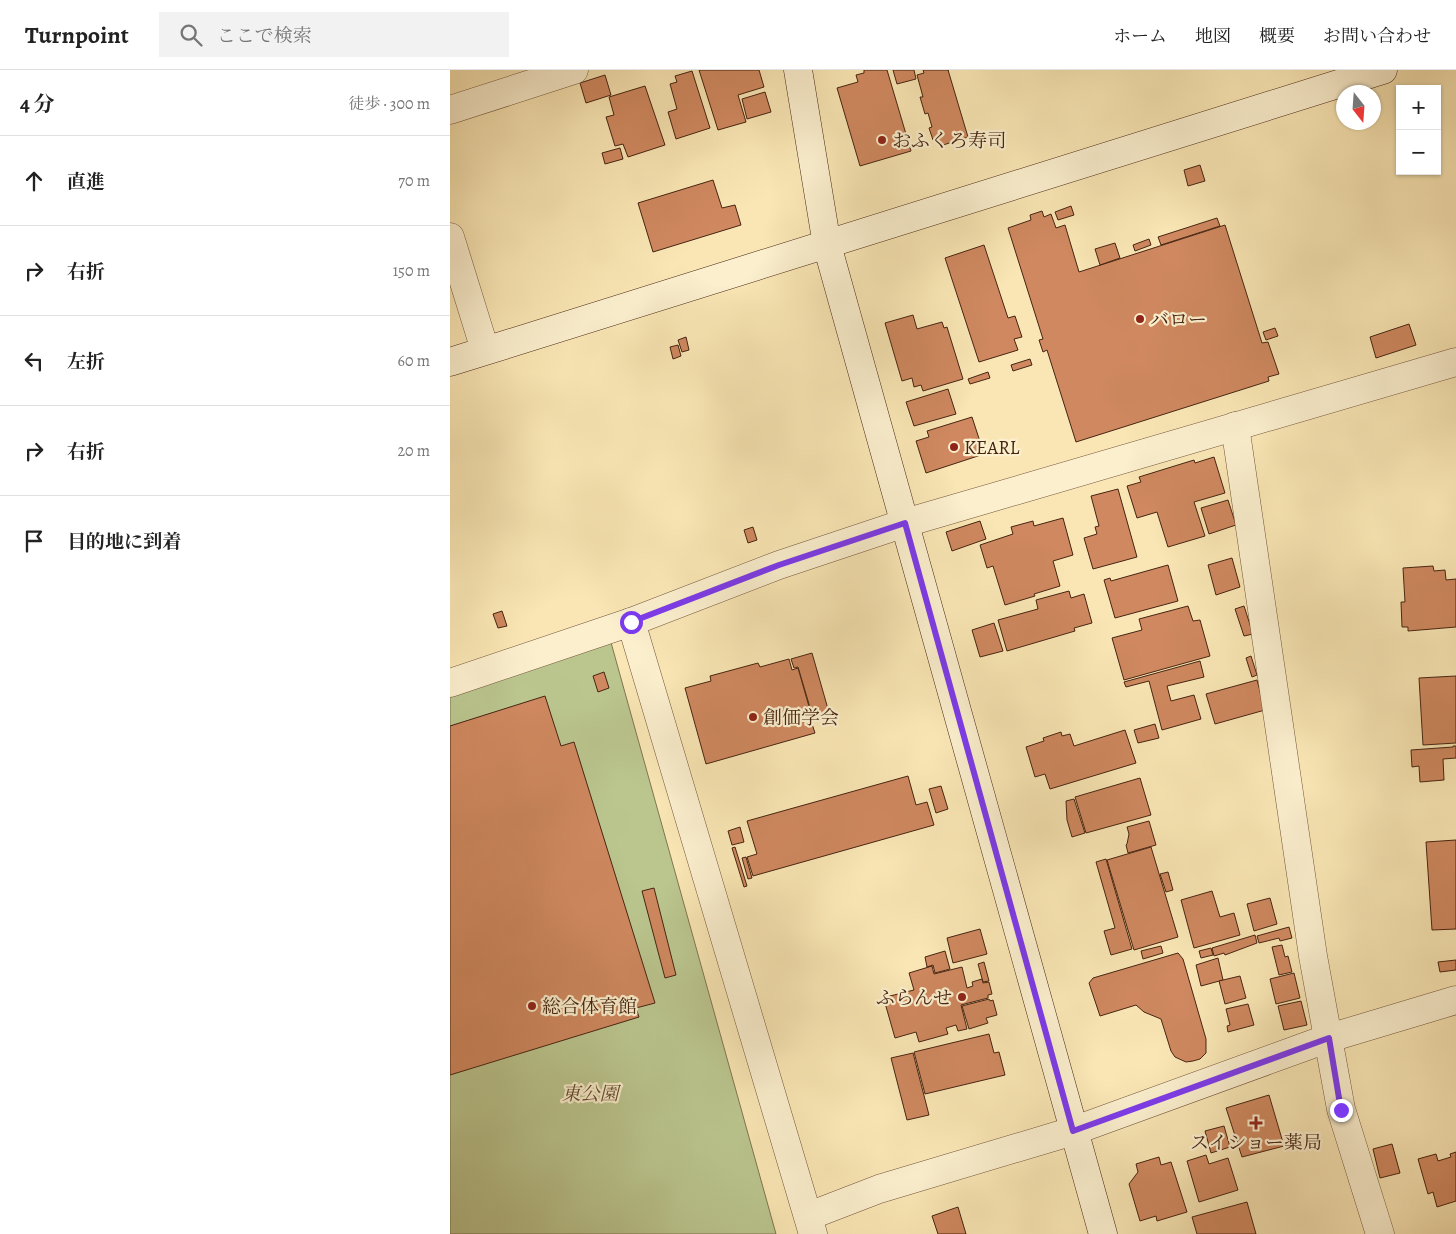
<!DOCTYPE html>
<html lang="ja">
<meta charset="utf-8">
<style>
body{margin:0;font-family:Alegreya,"Noto Serif JP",serif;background:#f2f2f2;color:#222}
.controls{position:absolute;right:15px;top:15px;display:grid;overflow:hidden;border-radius:0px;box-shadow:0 1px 4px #0004}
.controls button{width:45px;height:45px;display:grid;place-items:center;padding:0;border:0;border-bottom:1px solid #e0e0e0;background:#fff;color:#222;font:25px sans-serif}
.compass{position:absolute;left:886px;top:15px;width:45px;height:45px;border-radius:50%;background:#fff;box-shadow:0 1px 4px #0004;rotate:163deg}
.stop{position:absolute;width:15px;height:15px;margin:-11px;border:4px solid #7c3aed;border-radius:50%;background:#fff}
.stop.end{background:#7c3aed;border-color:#fff;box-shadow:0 1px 5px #0008}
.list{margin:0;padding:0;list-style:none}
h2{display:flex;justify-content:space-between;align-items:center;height:65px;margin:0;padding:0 20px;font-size:21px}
h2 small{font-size:16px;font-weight:400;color:#767676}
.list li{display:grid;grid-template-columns:32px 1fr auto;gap:15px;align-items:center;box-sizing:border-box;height:90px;padding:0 20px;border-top:1px solid #e0e0e0}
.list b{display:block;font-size:19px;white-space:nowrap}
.list em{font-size:16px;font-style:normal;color:#767676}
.icon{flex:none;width:28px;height:28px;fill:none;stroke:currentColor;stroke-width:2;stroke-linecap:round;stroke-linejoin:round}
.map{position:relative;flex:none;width:1006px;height:1164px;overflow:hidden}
header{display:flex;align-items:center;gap:30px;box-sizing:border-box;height:70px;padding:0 25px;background:#fff;border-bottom:1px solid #e0e0e0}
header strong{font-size:24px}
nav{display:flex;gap:28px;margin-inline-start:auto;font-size:18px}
.search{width:350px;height:45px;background:#f2f2f2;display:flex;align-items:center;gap:12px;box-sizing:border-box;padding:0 18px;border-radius:0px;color:#767676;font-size:19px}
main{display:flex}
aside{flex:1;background:#fff}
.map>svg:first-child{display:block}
</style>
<header>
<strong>Turnpoint</strong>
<div class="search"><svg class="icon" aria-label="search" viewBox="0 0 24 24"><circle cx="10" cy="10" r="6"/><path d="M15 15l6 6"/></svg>ここで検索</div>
<nav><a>ホーム</a><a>地図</a><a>概要</a><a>お問い合わせ</a></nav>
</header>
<main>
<aside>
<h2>4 分<small>徒歩 · 300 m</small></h2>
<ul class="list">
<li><svg class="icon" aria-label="ahead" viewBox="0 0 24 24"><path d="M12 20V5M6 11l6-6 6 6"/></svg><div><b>直進</b></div><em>70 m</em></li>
<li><svg class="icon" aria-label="right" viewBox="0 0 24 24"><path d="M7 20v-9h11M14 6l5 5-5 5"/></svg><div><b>右折</b></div><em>150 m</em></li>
<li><svg class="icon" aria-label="left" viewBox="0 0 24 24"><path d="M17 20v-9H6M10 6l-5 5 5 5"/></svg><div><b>左折</b></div><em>60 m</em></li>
<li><svg class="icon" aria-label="right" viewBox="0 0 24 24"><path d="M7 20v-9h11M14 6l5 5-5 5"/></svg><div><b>右折</b></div><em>20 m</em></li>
<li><svg class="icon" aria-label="arrive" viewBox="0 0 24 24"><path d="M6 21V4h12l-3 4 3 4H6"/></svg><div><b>目的地に到着</b></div></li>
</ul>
</aside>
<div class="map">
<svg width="1006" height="1164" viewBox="0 0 1006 1164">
<rect width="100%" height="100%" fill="#f9e6b4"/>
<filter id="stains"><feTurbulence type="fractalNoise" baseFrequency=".004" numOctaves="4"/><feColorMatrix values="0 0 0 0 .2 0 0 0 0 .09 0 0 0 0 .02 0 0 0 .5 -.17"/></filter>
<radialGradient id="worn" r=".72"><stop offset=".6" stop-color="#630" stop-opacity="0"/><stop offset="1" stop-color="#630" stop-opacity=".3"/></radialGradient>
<path fill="#bbc68f" stroke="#807550" d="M160,569l166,595h-326v-546z"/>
<g fill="#cf885f" stroke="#462411">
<path d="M249,0h60l5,17 -26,8 8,27 -28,8z"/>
<path d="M414,0h23l24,81 -51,15 -23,-78 21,-6 -2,-7 8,-2z"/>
<path d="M443,0h21l2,9 -19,5z"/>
<path d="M473,0h26h-1l20,67 -28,9 -3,-7 -4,1 -4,-12 3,-1 -4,-14 -3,1 -5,-17h3l-6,-22 7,-2z"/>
<path d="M242,1l18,57 -34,11 -8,-27 9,-3 -7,-25 7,-2 -2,-6z"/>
<path d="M155,5l6,20 -25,8 -6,-20z"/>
<path d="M195,16l20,59 -37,12 -5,-13 -8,2 -9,-29 8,-2 -5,-18z"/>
<path d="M315,22l6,20 -24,7 -5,-20z"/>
<path d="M170,78l3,11 -18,5 -3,-11z"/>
<path d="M750,95l5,16 -17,5 -4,-16z"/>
<path d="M263,110l9,28 13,-3 6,20 -88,27 -15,-49z"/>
<path d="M621,136l3,9 -16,5 -3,-8z"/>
<path d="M592,141l2,6 7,-3 5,14 9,-3 14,47 146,-47 37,118 6,-1 11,32 -11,3 1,4 -193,61 -29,-92 -4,2 -4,-12 4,-1 -35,-111 23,-8 -1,-5z"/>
<path d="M767,148l3,8 -59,19 -3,-8z"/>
<path d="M699,169l2,6 -16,6 -2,-6z"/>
<path d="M665,173l5,15 -20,7 -5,-16z"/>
<path d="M534,175l24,73 7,-2 7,21 -8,2 4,11 -39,12 -34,-104z"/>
<path d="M463,245l4,14 25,-7 2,6 3,-1 16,52 -40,12 -2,-6 -7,2 -2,-9 -10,3 -17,-58z"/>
<path d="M959,254l7,21 -40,13 -6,-21z"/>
<path d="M825,258l3,8 -12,4 -3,-8z"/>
<path d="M236,267l3,13 -7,2 -4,-12z"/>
<path d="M228,275l3,11 -8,3 -3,-12z"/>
<path d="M580,289l2,6 -19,6 -2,-6z"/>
<path d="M538,302l2,6 -20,6 -2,-5z"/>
<path d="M498,319l8,25 -42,12 -8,-24z"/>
<path d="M522,347l12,37 -58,19 -10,-32 13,-4 -2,-6z"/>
<path d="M764,387l11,36 -31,9 11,34 -37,11 -11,-35 -20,6 -10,-32 14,-4 -2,-5 55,-17 1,3z"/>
<path d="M668,419l19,68 -44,12 -9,-31 13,-4 -2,-7 4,-1 -8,-30z"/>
<path d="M778,430l8,25 -27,9 -8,-26z"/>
<path d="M613,448l10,37 -20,6 7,25 -26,8 1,2 -30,9 -12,-39 -6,2 -7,-23 33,-11 -2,-7 22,-6 1,5z"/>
<path d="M530,451l6,18 -34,12 -6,-19z"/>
<path d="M303,457l4,13 -9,3 -4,-13z"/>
<path d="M782,488l8,29 -24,8 -8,-30z"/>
<path d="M718,495l10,36 -63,17 -11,-38 6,-2 1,3z"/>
<path d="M983,496l1,5 11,-1 1,10 10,-1v48l-48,4v-4h-6l-1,-25h4l-2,-34z"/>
<path d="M619,521l2,7 13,-4 8,29 -18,5 1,3 -68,20 -9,-31 40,-11 -2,-9z"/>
<path d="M738,536l5,15 7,-1 10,36 -86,24 -12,-42 30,-8 -3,-11z"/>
<path d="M794,536l9,28 -9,2 -9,-27z"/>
<path d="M52,541l5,15 -9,2 -5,-14z"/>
<path d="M544,553l9,28 -23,6 -8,-27z"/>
<path d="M362,583l18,63 -23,6 -2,-9 6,-2 -13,-44 -4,1 -3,-9z"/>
<path d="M801,586l6,19 -5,2 -6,-19z"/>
<path d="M339,589l3,11 6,-2 12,42 -6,2 2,10 5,-1 4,12 -109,31 -21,-76 26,-7 -1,-5 48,-13 2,4z"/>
<path d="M750,591l4,16 -37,9 4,15 23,-6 7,24 -39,11 -13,-49 -23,6 -2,-5z"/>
<path d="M154,602l5,16 -11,4 -5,-16z"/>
<path d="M1006,606v67l-33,2 -4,-67z"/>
<path d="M807,610l8,30 -50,14 -9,-30z"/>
<path d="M95,626l16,50 13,-4 81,261 -19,5 3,9 -189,58v-349z"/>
<path d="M705,654l4,14 -21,5 -4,-13z"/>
<path d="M675,660l11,33 -86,26 -5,-15 -10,3 -9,-30 18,-6 -1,-3 18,-6 1,4 8,-2 4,12z"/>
<path d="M1003,676h3v12l-13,1 1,21 -24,2 -1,-16 -7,1 -1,-17 42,-3z"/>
<path d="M458,706l8,29 11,-3 7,23 -181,51 -6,-19 10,-3 -10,-33z"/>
<path d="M690,708l11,37 -65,18 -11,-36z"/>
<path d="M491,716l7,23 -12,4 -7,-24z"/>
<path d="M624,729l11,34 -13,4 -5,-17 -1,-19z"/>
<path d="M699,751l7,24 -28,8 -2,-8 1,-1 2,-10 -2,-7z"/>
<path d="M290,757l4,15 -12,3 -4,-14z"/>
<path d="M1006,770v89l-24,1 -6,-88z"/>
<path d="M285,777l12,39 -3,1 -12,-39z"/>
<path d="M701,777l27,90 -44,13 -27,-90z"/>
<path d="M296,787l6,21 -4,1 -6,-21z"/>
<path d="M656,789l26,90 -21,6 -7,-24 11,-3 -19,-66z"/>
<path d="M718,802l5,18 -7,2 -6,-18z"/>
<path d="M204,818l22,87 -11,3 -23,-87z"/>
<path d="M762,821l8,26 14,-4 6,22 -46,13 -13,-48z"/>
<path d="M820,828l7,26 -23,7 -7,-27z"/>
<path d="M839,857l3,11 -12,3 -1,-3 -20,5 -2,-7z"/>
<path d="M530,859l7,25 -34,9 -6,-25z"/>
<path d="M805,865l2,8 -32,12 -1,-2 -10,3 -2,-8z"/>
<path d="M832,875l3,12 3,-1 4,16 -13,3 -7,-28z"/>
<path d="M711,876l2,7 -20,6 -2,-8z"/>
<path d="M761,878l2,7 -12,3 -2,-7z"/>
<path d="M495,881l5,18 -15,4 -2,-8 -6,2 -2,-10z"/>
<path d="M728,883l5,6 23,80v14l-6,6 -7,2 -7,1 -11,-5 -4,-6 -10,-32 -17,-7 -8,-7 -36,11 -11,-33 4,-5z"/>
<path d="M768,888l5,22 -22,6 -5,-21z"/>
<path d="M1006,890v10l-16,2 -2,-10z"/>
<path d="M534,892l5,19 -6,1 -5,-18z"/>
<path d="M482,896l2,8 28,-7 5,21 6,-2 -1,-4 10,-3 1,4 6,-1 3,12 -4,1v3l-27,7 6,24 -9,2 -2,-6 -10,3 2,6 -29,8 -3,-10 -21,6 -10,-35 3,-1 -2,-5 28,-7 -5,-17z"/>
<path d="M844,903l6,25 -24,6 -6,-25z"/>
<path d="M790,906l6,22 -21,6 -6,-23z"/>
<path d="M539,929l1,2 3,-1 4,15 -11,3 2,5 -19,6 -7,-23z"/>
<path d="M851,931l6,24 -23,5 -6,-24z"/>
<path d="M798,934l6,21 -26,7 -1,-6 3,-1 -4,-16z"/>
<path d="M539,964l5,19 5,-1 6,23 -80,19 -11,-42z"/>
<path d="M463,983l16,62 -22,5 -16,-62z"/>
<path d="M819,1025l15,51 -42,11 -16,-49z"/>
<path d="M774,1056l6,21 -19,6 -6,-22z"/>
<path d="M942,1074l8,29 -20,5 -7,-29z"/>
<path d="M1006,1082v49l-19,6 -4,-15 -5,2 -10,-35 18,-5 2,7 13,-4 -1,-3z"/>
<path d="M756,1085l3,9 19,-6 10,32 -39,12 -12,-41z"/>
<path d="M709,1087l2,8 10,-3 16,50 -30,9 -1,-5 -16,5 -11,-37 9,-12 -2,-8z"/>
<path d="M797,1132l9,32h-59l-5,-17z"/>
<path d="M508,1137l8,27h-28l-6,-18z"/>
</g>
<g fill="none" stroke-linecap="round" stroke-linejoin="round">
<g stroke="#73543a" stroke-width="29">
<g id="street">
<path d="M0,40l124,-40"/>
<path d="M0,167l35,113"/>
<path d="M785,356l78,530 28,153 39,125"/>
<path d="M181,552l182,612"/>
<path d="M0,613l181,-61 148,-57 126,-42 551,-161"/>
<path d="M359,1146l70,-27 194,-58 256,-93 127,-38"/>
</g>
</g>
<g stroke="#462411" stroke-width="29">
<g id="secondary">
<path d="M348,0l29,175 276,989"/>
<path d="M0,292l933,-292"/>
</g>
</g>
<use href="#street" stroke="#fbefce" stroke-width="28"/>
<use href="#secondary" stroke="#fbefce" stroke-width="28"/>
</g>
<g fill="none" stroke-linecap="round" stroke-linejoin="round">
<path stroke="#7c3aed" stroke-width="6" d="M181,552l148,-57 126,-42 168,608 256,-93 12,72"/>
</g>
<g fill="#8f2418" stroke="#fbefce" stroke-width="2">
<circle cx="432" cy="70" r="5"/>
<circle cx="690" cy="249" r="5"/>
<circle cx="504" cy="377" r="5"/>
<circle cx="303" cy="647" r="5"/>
<circle cx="512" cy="927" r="5"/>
<circle cx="82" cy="936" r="5"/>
<path d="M803.5 1045.5h5v5h5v5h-5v5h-5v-5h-5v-5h5z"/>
</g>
<g text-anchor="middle" stroke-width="4.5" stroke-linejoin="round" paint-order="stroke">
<g font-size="19" fill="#462411" stroke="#fbefce" text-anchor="start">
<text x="442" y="77">おふくろ寿司</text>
<text x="700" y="256">バロー</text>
<text x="514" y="384">KEARL</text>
<text x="313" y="654">創価学会</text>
<text x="502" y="934" text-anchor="end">ふらんせ</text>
<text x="92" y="943">総合体育館</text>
<text x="806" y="1079" text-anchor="middle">スイショー薬局</text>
</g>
<g font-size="19" font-style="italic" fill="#634c30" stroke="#fbefce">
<text x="140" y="1030">東公園</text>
</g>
</g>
<rect width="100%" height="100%" filter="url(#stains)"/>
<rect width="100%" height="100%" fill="url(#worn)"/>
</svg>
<div class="controls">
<button>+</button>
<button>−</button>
</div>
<svg class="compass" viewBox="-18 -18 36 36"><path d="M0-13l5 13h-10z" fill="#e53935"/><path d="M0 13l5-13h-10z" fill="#767676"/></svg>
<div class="stop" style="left:181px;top:552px"></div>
<div class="stop end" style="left:891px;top:1040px"></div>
</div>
</main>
